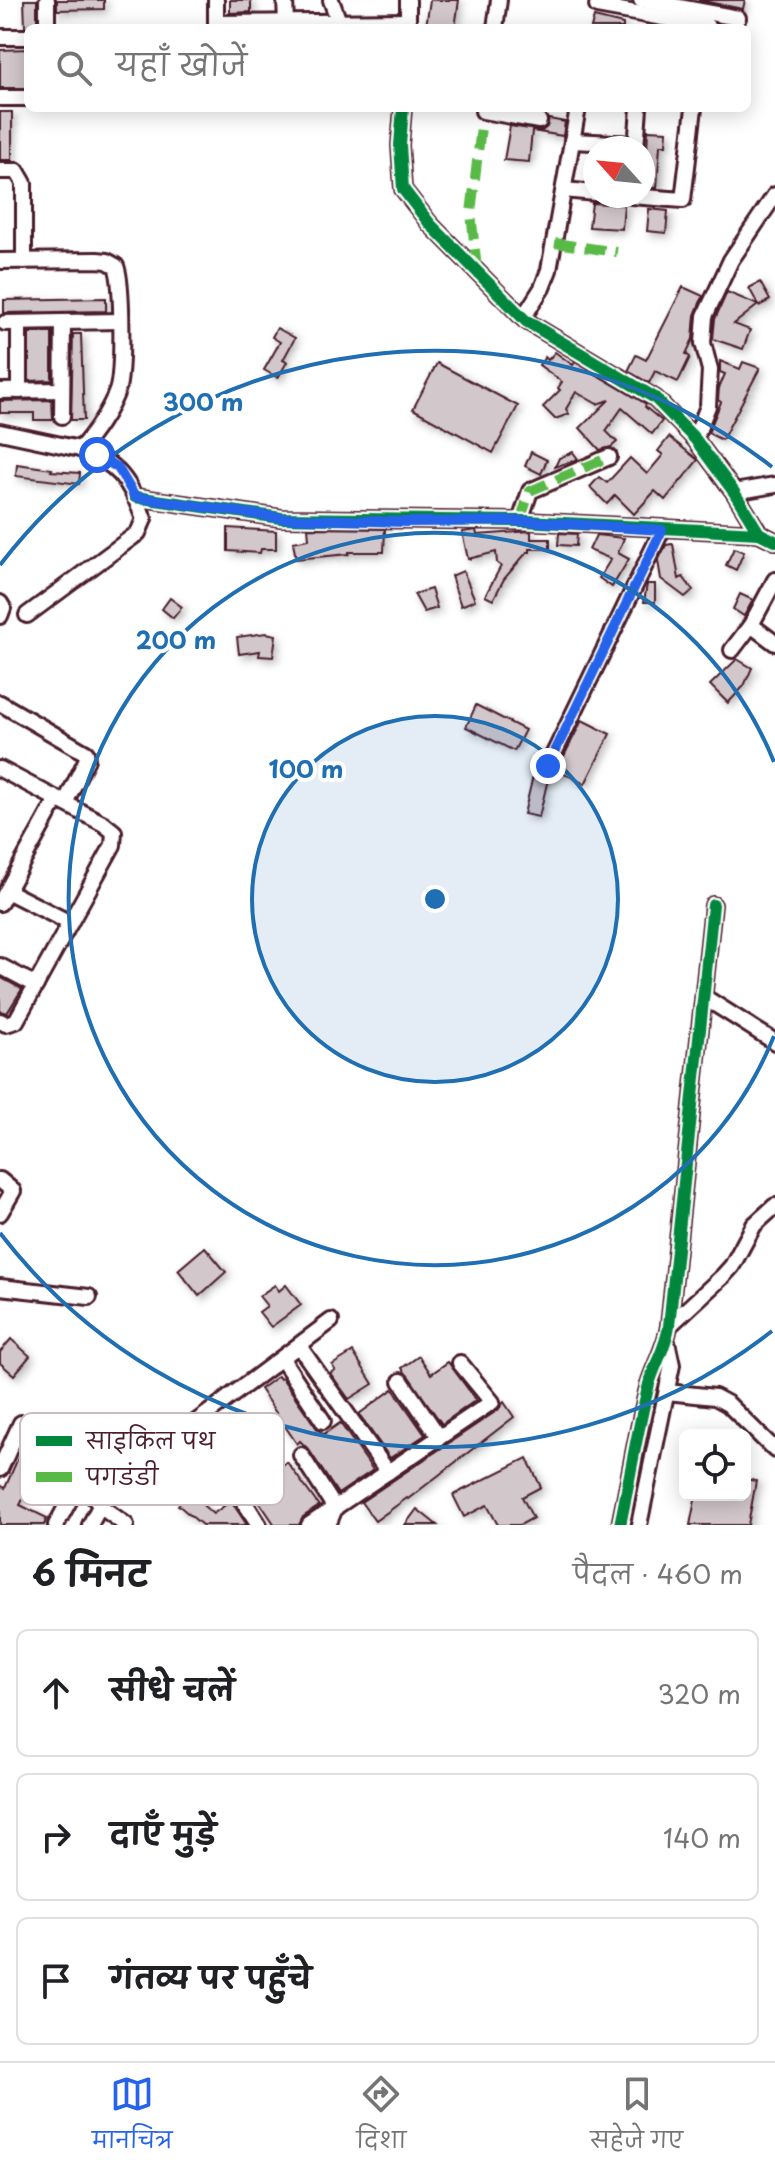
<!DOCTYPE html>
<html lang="hi">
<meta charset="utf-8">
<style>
body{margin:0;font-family:"Playpen Sans","Playpen Sans Deva",sans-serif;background:#f6f6f6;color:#202124}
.controls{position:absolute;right:24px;bottom:24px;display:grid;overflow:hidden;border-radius:12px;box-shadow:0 4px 20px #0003}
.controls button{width:72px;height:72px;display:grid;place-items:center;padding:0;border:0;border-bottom:2px solid #e0e0e0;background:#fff;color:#202124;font:40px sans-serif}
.compass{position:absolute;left:583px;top:136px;width:72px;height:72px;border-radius:50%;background:#fff;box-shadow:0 4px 20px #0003;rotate:297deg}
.stop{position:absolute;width:24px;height:24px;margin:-18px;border:6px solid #2563eb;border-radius:50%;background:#fff}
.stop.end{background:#2563eb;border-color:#fff;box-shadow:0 2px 8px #0008}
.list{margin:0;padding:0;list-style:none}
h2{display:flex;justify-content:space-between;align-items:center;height:104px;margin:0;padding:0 32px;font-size:34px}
h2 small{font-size:26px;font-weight:400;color:#757577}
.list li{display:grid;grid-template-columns:52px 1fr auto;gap:24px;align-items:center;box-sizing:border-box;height:128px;margin:0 16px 16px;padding:0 16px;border:2px solid #e0e0e0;border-radius:12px}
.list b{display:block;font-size:30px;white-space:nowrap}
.list em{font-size:26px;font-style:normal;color:#757577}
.icon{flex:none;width:44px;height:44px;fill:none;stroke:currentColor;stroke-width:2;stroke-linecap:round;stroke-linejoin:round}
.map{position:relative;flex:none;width:775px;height:1525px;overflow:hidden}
.search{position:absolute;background:#fff;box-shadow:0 4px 20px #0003;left:24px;right:24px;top:24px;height:88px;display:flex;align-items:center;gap:20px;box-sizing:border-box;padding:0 28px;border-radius:12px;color:#757577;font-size:30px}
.sheet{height:536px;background:#fff}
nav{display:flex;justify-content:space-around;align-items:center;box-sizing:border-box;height:112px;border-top:2px solid #e0e0e0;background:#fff;font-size:22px;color:#757577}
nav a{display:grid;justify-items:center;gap:4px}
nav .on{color:#2563eb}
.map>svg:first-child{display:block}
</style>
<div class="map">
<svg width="775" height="1525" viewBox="0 0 775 1525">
<defs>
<filter id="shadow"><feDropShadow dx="3.5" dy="3.5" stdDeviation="4" flood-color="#0004"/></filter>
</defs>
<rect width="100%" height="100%" fill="#fff"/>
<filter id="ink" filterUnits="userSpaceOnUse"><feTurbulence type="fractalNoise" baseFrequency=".0125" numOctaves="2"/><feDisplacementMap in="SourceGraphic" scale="16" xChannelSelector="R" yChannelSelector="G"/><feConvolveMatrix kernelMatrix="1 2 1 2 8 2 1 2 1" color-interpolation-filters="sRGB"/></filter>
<g filter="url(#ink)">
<g fill="#d2c7cb" stroke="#4a1f2b" stroke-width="2" filter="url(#shadow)">
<path d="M24,0h13v28l-12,-1z"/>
<path d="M57,0h47v9l-47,1z"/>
<path d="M230,0h21v12l-21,1z"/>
<path d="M430,0h29l-4,28 -29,-2z"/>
<path d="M698,0h47l-2,9z"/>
<path d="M594,17l29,7v4h-32z"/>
<path d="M28,49v39h-28v-38z"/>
<rect x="0" y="112" width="12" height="48"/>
<path d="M549,119l16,3 -2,14 -31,-5 -3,31 -25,-2 6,-34 32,5 5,-4z"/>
<path d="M648,130l19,1 -1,14h-6l-3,43 -14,-1v-32l4,-5z"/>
<path d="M592,203l32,2 -2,24 -33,-2z"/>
<path d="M649,209l19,2 -2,22 -19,-2z"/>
<path d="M760,282l10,18 -11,6 -10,-18z"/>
<path d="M683,287l20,9 -8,19 -2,24 -7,15 4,3 -12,25 -23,-11 -6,12 -21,-12 8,-16 10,5z"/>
<path d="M727,292l31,13 -24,19 16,6 -7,19 -30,-10 2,-20z"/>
<path d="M106,298v13l-102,2v-13z"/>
<path d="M277,328l18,10 -12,22 4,2 -9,16 -14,-8 16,-28 -8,-5z"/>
<path d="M52,332v48l-23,1v-48z"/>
<path d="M73,334h8l3,86h-13z"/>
<path d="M555,352l18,13 2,-3 71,42 -1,3 17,14 -10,13 -30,-26 -16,23 11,11 -6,5 -11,3 -20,-22 29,-28 -12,4 -21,-12 -10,17 3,5 -14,5 -12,-12 17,-17 -2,-2 4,-6 -23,-17 6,-8 3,3z"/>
<path d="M720,361l20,8 3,-7 17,6 -38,72 -14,-7 13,-31 -3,-2 1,-12 6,-14 -5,-2z"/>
<path d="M437,363l81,43 -25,47 -80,-44z"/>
<path d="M52,400l1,20h-19v-7h-34v-12z"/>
<path d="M669,437l29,23 -33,40 -10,-9 -21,23 -19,-19 -8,9 -17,-17 9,-10 8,6 23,-25 17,16 16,-19 -5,-4z"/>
<path d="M531,452l16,8 -6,14 -16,-8z"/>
<path d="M573,452l5,7 -23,8 4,-9z"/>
<path d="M17,464l35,5 -1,2 29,2 -1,11 -63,-8z"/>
<path d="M228,528l48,3v18h-15l-1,4 -32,-2z"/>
<path d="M308,528l77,1 -1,23h-35v2l-53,5 -3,-17 16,-3z"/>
<path d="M476,530l1,5 54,-4v8h19v10h-20v3h-3l-23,27 -11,21 -8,-4 16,-30 -4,-3 -1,-11 -28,7 -6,-27z"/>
<path d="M559,533l18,1 -1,12 -18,-1z"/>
<path d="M596,535l28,3 -6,15 11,6 -17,28 -13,-9 12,-19 -22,-9z"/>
<path d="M673,544l6,35 4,-2 10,13 -8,7 -24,-18 -3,-18 8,-16z"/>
<path d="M734,548l10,4 -8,18 -10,-5z"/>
<path d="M463,571l12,29 -14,6 -10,-30z"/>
<path d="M647,584h8v18h-11z"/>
<path d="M431,589l6,19 -13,4 -10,-18z"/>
<path d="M740,594l13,6 -9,16 -11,-7z"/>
<path d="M170,598l12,9 -9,11 -11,-9z"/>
<path d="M266,633l10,2 -3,22 -14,-1 1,-5 -21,3 -2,-17z"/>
<path d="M737,659l15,9 -8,18 -16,17 -18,-18z"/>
<path d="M476,705l49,25 -11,21 -48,-24z"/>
<path d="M582,720l28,14 -25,50 -28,-14z"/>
<path d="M533,776l15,3 -9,38 -15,-3z"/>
<path d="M0,977l22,12 -15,24 -7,-2z"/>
<path d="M205,1247l21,25 -27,24 -21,-26z"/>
<path d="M275,1285l4,6 7,-6 15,20 -30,22 -12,-15 8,-6 -8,-10z"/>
<path d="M11,1339l19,17 -16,19 -14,-12v-11z"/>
<path d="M353,1352l20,32 -24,15 -19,-26 5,-3 -3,-5z"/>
<path d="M419,1356l12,18 17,-12 28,38 -34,24 -40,-56z"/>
<path d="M278,1376l2,3 2,-1 36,52 6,4 16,-11 33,47 -35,24 -29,-44 -9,-9 -3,3 -37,-55z"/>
<path d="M393,1389l32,46 -35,23 -31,-44z"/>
<path d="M504,1402l10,15 -106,82 -1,-1 -32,23 -14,-19 137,-92z"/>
<path d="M25,1442l22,11 -27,52 27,13 -3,7h-44v-40l5,3z"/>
<path d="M527,1458l14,29 -19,10 11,21 -13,7h-22l-11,-20 -23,12 -11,-22z"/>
<path d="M287,1462l32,44 -16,11 -4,8h-24l-25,-37z"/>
<path d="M745,1479l11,2 -8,44h-58l6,-30h49z"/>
<path d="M189,1493l24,21 18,-13 16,24h-45l-24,-20z"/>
<path d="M417,1509l20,16h-32z"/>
</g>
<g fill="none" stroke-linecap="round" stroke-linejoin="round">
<g stroke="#4a1f2b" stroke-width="20">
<g id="minor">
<path d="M285,0l1,23"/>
<path d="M331,0l8,22"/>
<path d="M641,0l97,18"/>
<path d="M597,6l110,20"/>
<path d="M216,23l192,-2"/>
<path d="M47,28v-28"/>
<path d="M216,28v-28"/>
<path d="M408,28v-28"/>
<path d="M495,28l4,-28"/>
<path d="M0,37h28"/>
<path d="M0,98h28"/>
<path d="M403,108l-3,37 3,44 27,35 96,97 129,77 40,41 39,53 25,41 16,8"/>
<path d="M483,111l56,10"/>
<path d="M572,141l64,3"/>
<path d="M636,148l3,-40"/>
<path d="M0,171h17l7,12v78"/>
<path d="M564,190l31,3"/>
<path d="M631,196l52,4 11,-92"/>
<path d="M0,261l97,-1 10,1 9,5c7,17 7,109 1,125 -7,19 -23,43 -37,58 38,14 50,32 64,70l-6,14 -111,82"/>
<path d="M523,318l19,-30 7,-18 29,-162"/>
<path d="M5,323l115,-2"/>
<path d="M19,323v68"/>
<path d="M0,391l62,-1"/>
<path d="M62,416l1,-94"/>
<path d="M0,432l80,17"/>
<path d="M695,439l13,-33 2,-36 -7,-27 2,-27 26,-56 44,-65"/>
<path d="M734,492l41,-7"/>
<path d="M135,497l146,21 244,3 234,12"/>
<path d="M520,521l10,-30 79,-34"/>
<path d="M0,603l3,5 -3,8"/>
<path d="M751,625l24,18"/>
<path d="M732,650l19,-25 24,-45"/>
<path d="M0,703l86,50 1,6 -22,44"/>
<path d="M548,766l114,-236"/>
<path d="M0,769l104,55 10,8 -1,13 -97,176 -10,3 -6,-3"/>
<path d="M7,891l63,32"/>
<path d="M0,903l57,-104"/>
<path d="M0,966l36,19"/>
<path d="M704,997l71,45"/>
<path d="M0,1180l13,11 -13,22"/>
<path d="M0,1287l89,10"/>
<path d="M669,1326l54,-50 9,-10 22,-41 21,-19"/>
<path d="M299,1346l89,126"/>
<path d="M282,1359l41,62"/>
<path d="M401,1381l38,56"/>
<path d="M667,1392l48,5 13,7 47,46"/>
<path d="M301,1455l34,53 -7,17"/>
<path d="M0,1469l21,-46"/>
<path d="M85,1491l9,-47"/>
<path d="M96,1497l235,-176"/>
<path d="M245,1503l14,22"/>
<path d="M100,1506l26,19"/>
<path d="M56,1525l18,-33c13,-1 20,2 26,14l-10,19"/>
<path d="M309,1525l183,-123 -32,-39"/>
<path d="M620,1525c10,-47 17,-94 29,-141 6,-20 17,-37 20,-58l44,-421"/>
<path d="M639,1525l33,-160 -5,-23"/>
</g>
</g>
<use href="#minor" stroke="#fff" stroke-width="14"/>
<g stroke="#58b947" stroke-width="10" stroke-dasharray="20 10" stroke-linecap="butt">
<path d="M555,243l62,9"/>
<path d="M477,269l-6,-56 10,-86"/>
<path d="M520,521l10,-30 79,-34"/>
</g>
<g stroke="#fff" stroke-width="17">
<g id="cycleway">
<path d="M403,108l-3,37 3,44 27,35 96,97 129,77 40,41 39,53 25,41 16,8"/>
<path d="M135,497l146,21 244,3 234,12"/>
<path d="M620,1525c10,-47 17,-94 29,-141 6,-20 17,-37 20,-58l44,-421"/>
</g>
</g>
<use href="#cycleway" stroke="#00873e" stroke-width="12"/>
</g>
</g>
<g fill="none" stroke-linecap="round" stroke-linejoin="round" filter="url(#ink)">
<path stroke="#2563eb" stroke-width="10" d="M97,455l21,13 17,29 146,21 125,4 119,-1 137,9 -114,236"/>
</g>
<circle cx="435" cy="899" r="183" fill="#1f6fb2" fill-opacity=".12"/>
<g fill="none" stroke="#1f6fb2" stroke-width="4">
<circle cx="435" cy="899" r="183"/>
<path d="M774 1036A366 366 0 1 1 774 762"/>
<path d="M772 1331A548 548 0 0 1 0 1233M0 565A548 548 0 0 1 772 467"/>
</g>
<rect x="20" y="1413" width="264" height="92" rx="12" fill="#fff" stroke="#c9bcbf" stroke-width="2"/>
<rect x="36" y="1436" width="36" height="10" fill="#00873e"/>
<rect x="36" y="1472" width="36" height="10" fill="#58b947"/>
<g font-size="22" fill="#4a1f2b">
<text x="86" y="1449">साइकिल पथ</text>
<text x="86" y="1485">पगडंडी</text>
</g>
<circle cx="435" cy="899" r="12" fill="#1f6fb2" stroke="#fff" stroke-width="4"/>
<g font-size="24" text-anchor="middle" font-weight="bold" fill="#1f6fb2" stroke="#fff" stroke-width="8" stroke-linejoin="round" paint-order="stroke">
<text x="203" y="411">300 m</text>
<text x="176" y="649">200 m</text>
<text x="306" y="778">100 m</text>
</g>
</svg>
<div class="controls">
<button><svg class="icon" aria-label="locate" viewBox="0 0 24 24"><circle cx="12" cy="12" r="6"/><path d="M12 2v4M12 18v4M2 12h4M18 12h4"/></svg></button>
</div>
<svg class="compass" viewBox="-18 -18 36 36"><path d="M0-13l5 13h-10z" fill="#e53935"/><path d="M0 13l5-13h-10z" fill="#757577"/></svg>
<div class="stop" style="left:97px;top:455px"></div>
<div class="stop end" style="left:548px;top:766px"></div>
<div class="search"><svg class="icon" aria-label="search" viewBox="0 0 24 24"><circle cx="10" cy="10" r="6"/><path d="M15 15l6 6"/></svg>यहाँ खोजें</div>
</div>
<section class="sheet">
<h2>6 मिनट<small>पैदल · 460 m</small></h2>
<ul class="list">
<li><svg class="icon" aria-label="ahead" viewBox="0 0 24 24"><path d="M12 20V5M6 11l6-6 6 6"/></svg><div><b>सीधे चलें</b></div><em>320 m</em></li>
<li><svg class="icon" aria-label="right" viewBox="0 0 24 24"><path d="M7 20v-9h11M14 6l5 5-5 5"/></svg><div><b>दाएँ मुड़ें</b></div><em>140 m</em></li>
<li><svg class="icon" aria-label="arrive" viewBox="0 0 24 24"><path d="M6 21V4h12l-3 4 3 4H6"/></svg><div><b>गंतव्य पर पहुँचे</b></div></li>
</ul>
</section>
<nav>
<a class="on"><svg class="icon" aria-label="map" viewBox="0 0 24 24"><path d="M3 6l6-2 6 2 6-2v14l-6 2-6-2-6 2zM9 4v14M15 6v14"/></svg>मानचित्र</a>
<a><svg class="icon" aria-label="directions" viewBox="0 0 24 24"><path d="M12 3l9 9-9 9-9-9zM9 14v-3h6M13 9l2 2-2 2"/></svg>दिशा</a>
<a><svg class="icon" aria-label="saved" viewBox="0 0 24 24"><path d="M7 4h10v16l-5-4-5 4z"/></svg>सहेजे गए</a>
</nav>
